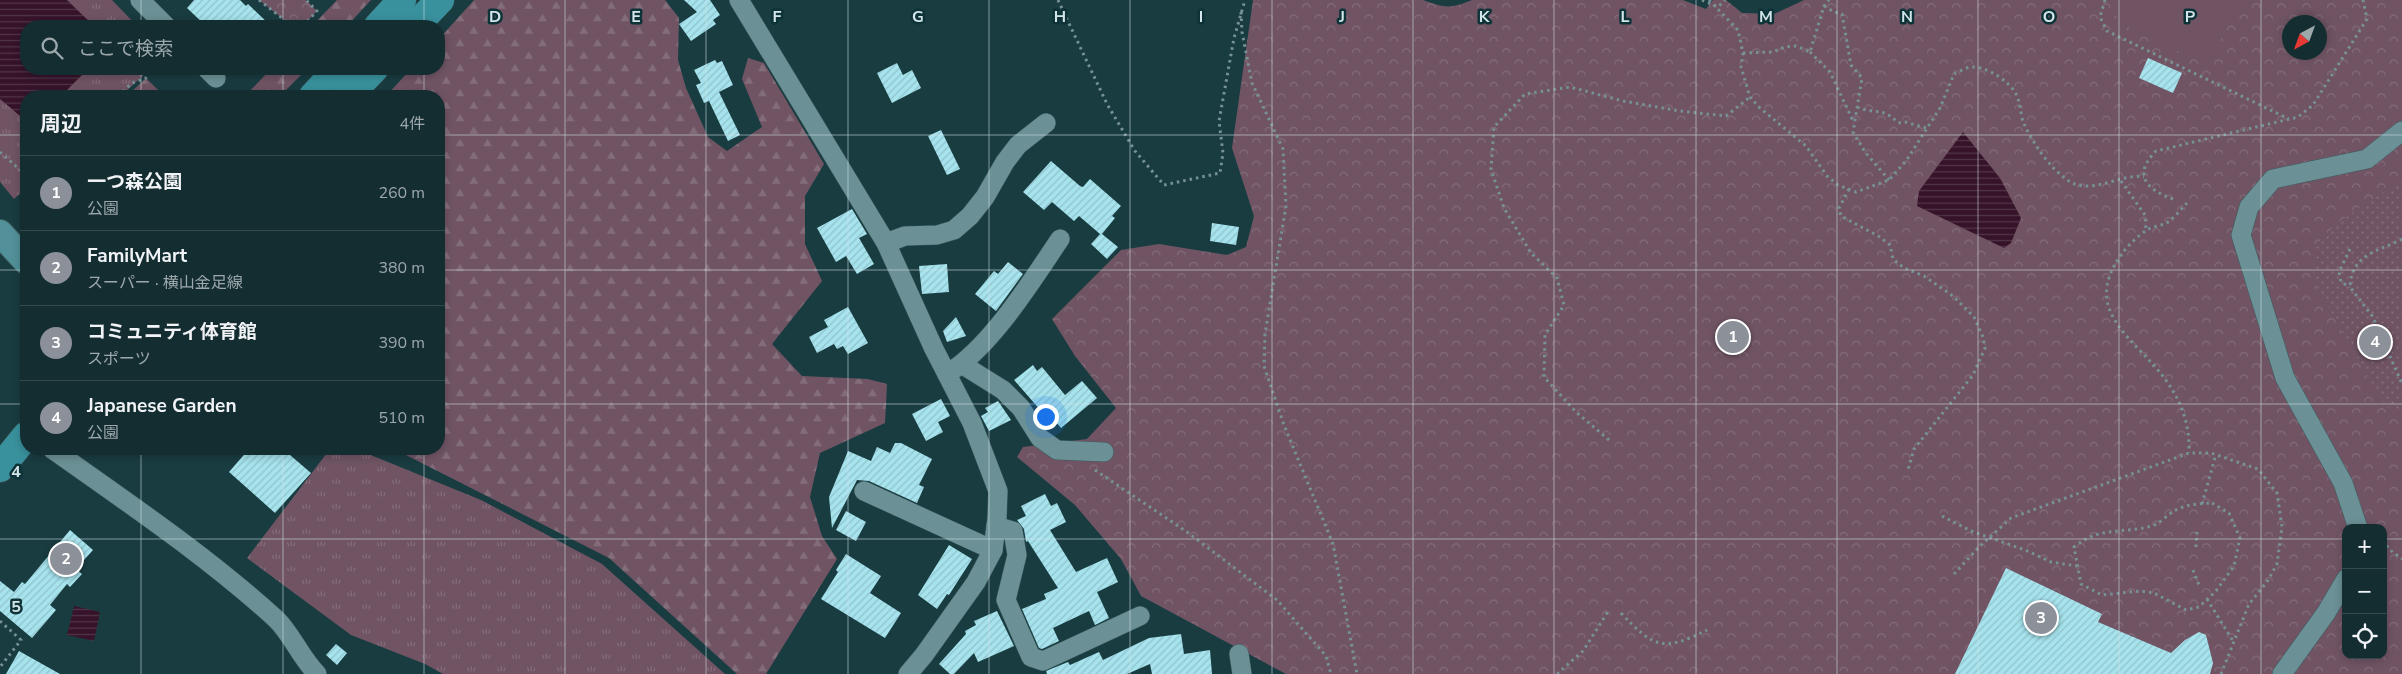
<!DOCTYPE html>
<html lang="ja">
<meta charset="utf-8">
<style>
body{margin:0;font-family:"Nunito Sans","Noto Sans JP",sans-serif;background:#1c3539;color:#f1f3f6}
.controls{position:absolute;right:15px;bottom:15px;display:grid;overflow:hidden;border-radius:10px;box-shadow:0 2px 8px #0003}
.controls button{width:45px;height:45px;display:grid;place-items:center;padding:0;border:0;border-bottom:1px solid #32494d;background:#132d31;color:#f1f3f6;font:25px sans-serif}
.compass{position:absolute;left:2282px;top:15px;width:45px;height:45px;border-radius:50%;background:#132d31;box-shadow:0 2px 8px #0003;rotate:221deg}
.you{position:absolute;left:1045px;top:416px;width:18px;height:18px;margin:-12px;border:4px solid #fff;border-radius:50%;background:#1a73e8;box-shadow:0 0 0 8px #1a73e833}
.badge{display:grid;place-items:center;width:32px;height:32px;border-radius:50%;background:#8c9099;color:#fff;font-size:16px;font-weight:700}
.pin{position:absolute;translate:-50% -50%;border:2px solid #fff;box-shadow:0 1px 5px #0006}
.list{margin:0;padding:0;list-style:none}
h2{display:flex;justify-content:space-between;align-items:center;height:65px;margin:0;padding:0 20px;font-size:21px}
h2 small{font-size:16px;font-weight:400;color:#9da8ab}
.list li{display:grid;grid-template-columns:32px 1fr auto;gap:15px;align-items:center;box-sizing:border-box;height:75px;padding:0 20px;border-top:1px solid #32494d}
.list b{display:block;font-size:19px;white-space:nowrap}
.list p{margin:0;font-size:16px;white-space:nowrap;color:#9da8ab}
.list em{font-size:16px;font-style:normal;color:#9da8ab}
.icon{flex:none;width:28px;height:28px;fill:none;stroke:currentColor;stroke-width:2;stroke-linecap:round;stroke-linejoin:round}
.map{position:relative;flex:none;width:2402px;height:674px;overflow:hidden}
.search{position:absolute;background:#132d31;box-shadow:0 2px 8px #0003;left:20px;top:20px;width:425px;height:55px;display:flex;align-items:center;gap:12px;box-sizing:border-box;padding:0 18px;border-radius:20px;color:#9da8ab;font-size:19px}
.panel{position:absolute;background:#132d31;box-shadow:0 2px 8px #0003;left:20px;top:90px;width:425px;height:365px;border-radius:20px}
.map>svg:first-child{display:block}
</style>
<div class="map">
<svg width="2402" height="674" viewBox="0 0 2402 674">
<defs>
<pattern id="grass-tufts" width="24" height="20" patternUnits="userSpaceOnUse" patternTransform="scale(1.25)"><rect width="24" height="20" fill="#705464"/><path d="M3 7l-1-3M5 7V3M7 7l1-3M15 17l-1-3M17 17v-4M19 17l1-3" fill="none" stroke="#846d7a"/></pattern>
<pattern id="forest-firs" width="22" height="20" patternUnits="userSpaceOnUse" patternTransform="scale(1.25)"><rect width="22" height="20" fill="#705464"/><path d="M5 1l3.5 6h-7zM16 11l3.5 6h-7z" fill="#846d7a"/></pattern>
<pattern id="park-crowns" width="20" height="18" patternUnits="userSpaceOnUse" patternTransform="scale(1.25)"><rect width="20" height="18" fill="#705464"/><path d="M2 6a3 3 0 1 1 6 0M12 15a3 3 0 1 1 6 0" fill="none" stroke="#846d7a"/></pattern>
<pattern id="garden-dots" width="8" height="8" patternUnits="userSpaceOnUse" patternTransform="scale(1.25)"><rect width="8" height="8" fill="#705464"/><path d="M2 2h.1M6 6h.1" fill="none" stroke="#846d7a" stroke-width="1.8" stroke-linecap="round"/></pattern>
<pattern id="water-rules" width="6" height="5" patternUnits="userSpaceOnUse" patternTransform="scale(1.25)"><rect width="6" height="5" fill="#361329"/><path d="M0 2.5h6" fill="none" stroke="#523548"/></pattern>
<pattern id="building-hatch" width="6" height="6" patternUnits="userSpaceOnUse" patternTransform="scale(1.25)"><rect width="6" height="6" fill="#a6e3ed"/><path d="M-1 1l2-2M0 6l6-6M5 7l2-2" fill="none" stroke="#91c3cc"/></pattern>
</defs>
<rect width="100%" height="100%" fill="#193c41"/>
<g fill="url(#grass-tufts)">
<path d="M0,0h112l25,26h-111v43h124l-29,27h-95v92l-12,11 -14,-17z"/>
<path d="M330,449h26l125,51 121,64 123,110h-282l-18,-10 -74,-29 -104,-77z"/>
</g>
<g fill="url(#forest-firs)">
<path d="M337,0h34l-24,26h-35z"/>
<path d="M474,0h191l14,18 -1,42 8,28 22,49 19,14 35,-24 -20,-48 6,-21 16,5 60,101 -19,32v48l17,37 -50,63 30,32 66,3 19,5 -2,39 -65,30 -10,44 12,39 15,23 -71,115h-29l-128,-116 -215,-109h45v-353h-53l25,-27h28v-30z"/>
<path d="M271,69h36l-27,27h-35z"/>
<path d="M146,78l18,18h-37z"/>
</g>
<g fill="url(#park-crowns)" fill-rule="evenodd">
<path d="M259,0h47l11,11 -14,15h-11z"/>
<path d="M1253,0h170c21,8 28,9 49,0h211l23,9 7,-9h13l16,13 32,1 30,-14h598v674h-1116l-145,-78 -20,-37 -46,-54 -58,-48 6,-10 64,-8 29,-31 -41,-52 -23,-37 69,-69 38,-6 68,11 19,-8 8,-31 -22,-68zM2290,22h30v30h-30zM2346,528h37v127h-37z"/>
</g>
<path fill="url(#garden-dots)" d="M2402,180v239l-18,-15 -71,-123 2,-35 22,-23z"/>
<path fill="#705464" d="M2121,0h120l-33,65 -90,-43 -3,-9z"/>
<g fill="url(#water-rules)">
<path d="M0,0h67l27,26h-68v43h62l-27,27h-35v25l-26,-22z"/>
<path d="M1963,132l37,46 21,40 -10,25 -7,5 -87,-42 2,-15z"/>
<path d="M74,606l26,6 -6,29 -27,-6z"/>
</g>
<g fill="url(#building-hatch)">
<path d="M194,0h46l6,6 2,-2 23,22h-65l-19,-18z"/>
<path d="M684,0h26l10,15 -7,5 3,4 -25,17 -12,-17 18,-12z"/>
<path d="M2148,58l34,15 -9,20 -34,-15z"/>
<path d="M715,60l2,3 5,-2 11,24 -14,7 21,43 -12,6 -19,-40 -5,2 -8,-18 5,-2 -7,-13z"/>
<path d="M897,63l6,12 9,-5 9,18 -29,15 -15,-30z"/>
<path d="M941,130l19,39 -13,6 -19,-39z"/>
<path d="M1051,161l29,25 3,1 7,-8 31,27 -9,10 3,2 -13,16 16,13 -11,12 -16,-15 9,-10 -21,-18 -5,5 -22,-19 -8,8 -21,-18z"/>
<path d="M852,209l15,25 -8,4 15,26 -17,10 -11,-18 -10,6 -19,-34z"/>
<path d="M1212,223l27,4 -3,18 -26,-4z"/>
<path d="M1008,262l15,12 -27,37 -21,-17 19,-23 4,3z"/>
<path d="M947,264l2,28 -27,2 -3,-28z"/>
<path d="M848,307l20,36 -20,11 -5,-8 -6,3 -3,-5 -17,9 -8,-16 19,-10 -4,-7z"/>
<path d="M956,317l10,19 -19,6 -4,-11z"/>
<path d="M1033,365l4,6 5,-4 23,28 17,-14 15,17 -36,30 -16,-19 -3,3 -28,-32z"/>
<path d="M941,399l9,17 -12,6 5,10 -17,9 -14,-27z"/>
<path d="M998,401l13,19 -22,11 -8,-15 7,-4 -3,-4z"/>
<path d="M895,443h6l31,16 -13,26 5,2 -7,16 -48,-22 -12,-1 -25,48 -3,-31 19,-46 23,10 6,-14 13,6z"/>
<path d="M249,449h34l28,24 -36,40 -46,-41z"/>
<path d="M1045,494l6,12 6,-3 9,19 -16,8 26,42 31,-14 11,24 -21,10 12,26 -14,7 -6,-14 -36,17 6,13 -17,8 -3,-1 -17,-39 24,-10 -2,-5 14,-6 -30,-47 -2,1 -2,-13 -7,-9 9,-4 -5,-10z"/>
<path d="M846,511l20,11 -10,19 -20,-11z"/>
<path d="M70,530l23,20 -17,19 6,5 -12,13 -3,-3 -17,21 6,5 -24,28 -32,-27v-30l14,11 8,-10 3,2z"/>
<path d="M949,545l23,14 -23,36 -2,-1 -10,15 -19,-14z"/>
<path d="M846,554l35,22 -11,17 31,20 -16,25 -64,-39 17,-27 -2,-2z"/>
<path d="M2006,568l96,46 -4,8 73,31 14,-13 14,-8 7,3 7,28 -3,11h-255z"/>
<path d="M997,611l17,35 -36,16 -4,-9 -20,21h-4l-11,-10 27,-30 -1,-3 11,-6 -2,-4z"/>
<path d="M1181,634l3,20 26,-4 2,24h-60l-2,-10 -23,10h-80l-1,-3 22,-9 2,3 29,-13 4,8 46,-22z"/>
<path d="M336,644l11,9 -10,12 -11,-10z"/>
<path d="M19,651l41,23h-54z"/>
</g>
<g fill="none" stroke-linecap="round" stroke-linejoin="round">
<g stroke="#3b5a5e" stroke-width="20">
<g id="street">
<path d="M140,0l26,26"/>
<path d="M739,0l147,243 48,106 38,74 26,68 -1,27 -4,32 -17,32 -52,73 -16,19"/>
<path d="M207,69l9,9"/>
<path d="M886,243l19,-7 32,-1 17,-5 16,-14 15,-19 20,-35 13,-17 28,-22"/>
<path d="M963,365l40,25 18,18 19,30 17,12 47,2"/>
<path d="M947,374c44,-27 84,-92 113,-135"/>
<path d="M52,449c76,54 155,107 224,170 15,14 25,39 41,55"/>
<path d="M864,491l129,59"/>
<path d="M996,526l17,5 4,24 -11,45 25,57 12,4 97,-45"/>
<path d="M2358,528l-15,-45 -58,-105 -44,-143 8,-28 24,-28 94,-20 35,-28"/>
<path d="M1239,654l3,20"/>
<path d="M2282,674l44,-61 20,-34"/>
</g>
</g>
<g stroke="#3b5a5e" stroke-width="28">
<path id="secondary" d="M0,233l26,28"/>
</g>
<g stroke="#3b5a5e" stroke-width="29">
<g id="primary">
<path d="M378,26l24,-26"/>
<path d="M415,26l25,-26"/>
<path d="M313,96l25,-27"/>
<path d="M348,96l26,-27"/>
<path d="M0,468l26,-32"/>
</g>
</g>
<g stroke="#779296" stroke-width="3" stroke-dasharray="2.5 4" stroke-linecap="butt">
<path d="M259,0l33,26"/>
<path d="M1058,0l49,104 28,47 29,34 56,-12 3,-20 -4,-32 15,-83 11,-38"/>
<path d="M1702,0l16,7 7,-7"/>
<path d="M1709,0l29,30 5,23 -2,14 9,30 10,11 46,38 21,30 11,9 18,7 33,-12 17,-19 34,-53 14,-34c5,-2 12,-7 18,-7 16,0 37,14 44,27 5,9 4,21 8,30 9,19 25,43 42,55 24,19 55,-7 78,-2"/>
<path d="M2105,0l-5,17 7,14 182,88"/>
<path d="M1824,6l10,6 8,2 9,51 11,13 -9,54 12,20 24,28"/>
<path d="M1241,12l1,20 10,51 31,66 3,57 -21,128 -1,32 20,59 49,119 24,130"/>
<path d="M303,26l14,-15 -11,-11"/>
<path d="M1810,52l20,20 24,51"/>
<path d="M1743,53l30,-1 11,-5 12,-1 14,6 14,-46 5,-6"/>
<path d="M118,96l14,-13 14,-5 6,-9"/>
<path d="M1857,107c18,8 25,-1 41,16l7,-1 21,6"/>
<path d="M0,152l26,23"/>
<path d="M2121,181l24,34 1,15"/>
<path d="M1849,189l-10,19 2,8 39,21 10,8 3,14 11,9 20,8 29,20 21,21 9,20 2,11 -12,27 -59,74 -6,21"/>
<path d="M2173,199c-26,-9 -41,-24 -17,-48l142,-34 15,-12 54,-86 -4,-19"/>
<path d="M2187,203c-6,6 -12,14 -19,19 -6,4 -15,4 -21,8 -8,5 -20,16 -25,24 -43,57 14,85 43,125 17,23 25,46 24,74"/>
<path d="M2402,239c-24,13 -50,14 -52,48l23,30 29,67"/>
<path d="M2350,249l-11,23 2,10 9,5"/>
<path d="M1609,440l-33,-28 -32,-35 1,-42 19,-30 -7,-27 -26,-25 -27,-45 -13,-39 3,-42 31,-33 45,-7 53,14 57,10 46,5 24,-19"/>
<path d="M1095,470l92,62 90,68 49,56 5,18"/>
<path d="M2212,503l17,10 11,25 -6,28 -18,25 -17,16 -13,3 -32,-17 -14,-2 -38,4 -21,-11 -7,-37c26,-21 48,-13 78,-21 7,-2 13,-9 19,-13 13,-9 26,-9 41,-10z"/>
<path d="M2202,504l14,-50"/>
<path d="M1942,516l29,15 54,19 26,12 26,4"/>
<path d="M2383,540l6,9 13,10"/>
<path d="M2196,547l1,-15"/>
<path d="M2193,570l6,15"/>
<path d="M1954,574l25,-27 32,-29 178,-65h22l47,16 19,24 5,34 -5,37 -10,18 -18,22 -28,70"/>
<path d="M2207,599l26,42"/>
<path d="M1621,613c33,35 42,39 86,17"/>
<path d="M0,621l21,19 -21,27"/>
<path d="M1557,674l26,-23 26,-41"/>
</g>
<use href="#street" stroke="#6b9095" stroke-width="19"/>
<use href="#secondary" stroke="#529199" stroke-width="26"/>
<use href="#primary" stroke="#39919d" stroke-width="28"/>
</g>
<path fill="none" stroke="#d3e6e9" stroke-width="1" stroke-opacity="0.55" d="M141,0v26M283,0v26M424,0v26M565,0v674M706,0v674M848,0v674M989,0v674M1130,0v674M1272,0v674M1413,0v674M1554,0v674M1696,0v674M1837,0v674M1978,0v674M2119,0v674M2261,0v674M141,69v27M283,69v27M424,69v27M0,135h26M439,135h1963M0,270h26M439,270h1963M0,404h26M439,404h1963M141,449v225M283,449v225M424,449v225M0,539h2346M2383,539h19"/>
<g font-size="16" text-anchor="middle" font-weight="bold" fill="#d3e6e9" stroke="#0d3237" stroke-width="5" stroke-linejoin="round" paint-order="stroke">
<text x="495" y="22">D</text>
<text x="636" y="22">E</text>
<text x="777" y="22">F</text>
<text x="918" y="22">G</text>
<text x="1060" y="22">H</text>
<text x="1201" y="22">I</text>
<text x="1342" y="22">J</text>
<text x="1484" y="22">K</text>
<text x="1625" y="22">L</text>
<text x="1766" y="22">M</text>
<text x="1907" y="22">N</text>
<text x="2049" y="22">O</text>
<text x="2190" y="22">P</text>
<text x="16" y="477">4</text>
<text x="16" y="612">5</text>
</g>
</svg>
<div class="controls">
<button>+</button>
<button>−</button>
<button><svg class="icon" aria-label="locate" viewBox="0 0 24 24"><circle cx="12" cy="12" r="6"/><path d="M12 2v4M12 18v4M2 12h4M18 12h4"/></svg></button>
</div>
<svg class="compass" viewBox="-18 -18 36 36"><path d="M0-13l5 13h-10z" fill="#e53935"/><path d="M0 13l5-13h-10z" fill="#9da8ab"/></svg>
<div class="you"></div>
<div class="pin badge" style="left:1733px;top:337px">1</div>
<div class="pin badge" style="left:66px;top:559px">2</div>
<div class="pin badge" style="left:2041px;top:618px">3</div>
<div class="pin badge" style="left:2375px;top:342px">4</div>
<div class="search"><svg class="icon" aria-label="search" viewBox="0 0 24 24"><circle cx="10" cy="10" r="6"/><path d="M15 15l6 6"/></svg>ここで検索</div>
<section class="panel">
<h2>周辺<small>4件</small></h2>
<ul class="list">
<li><span class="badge">1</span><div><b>一つ森公園</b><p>公園</p></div><em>260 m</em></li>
<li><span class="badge">2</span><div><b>FamilyMart</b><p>スーパー · 横山金足線</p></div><em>380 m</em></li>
<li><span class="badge">3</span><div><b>コミュニティ体育館</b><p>スポーツ</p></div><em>390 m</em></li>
<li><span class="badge">4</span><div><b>Japanese Garden</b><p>公園</p></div><em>510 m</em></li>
</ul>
</section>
</div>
